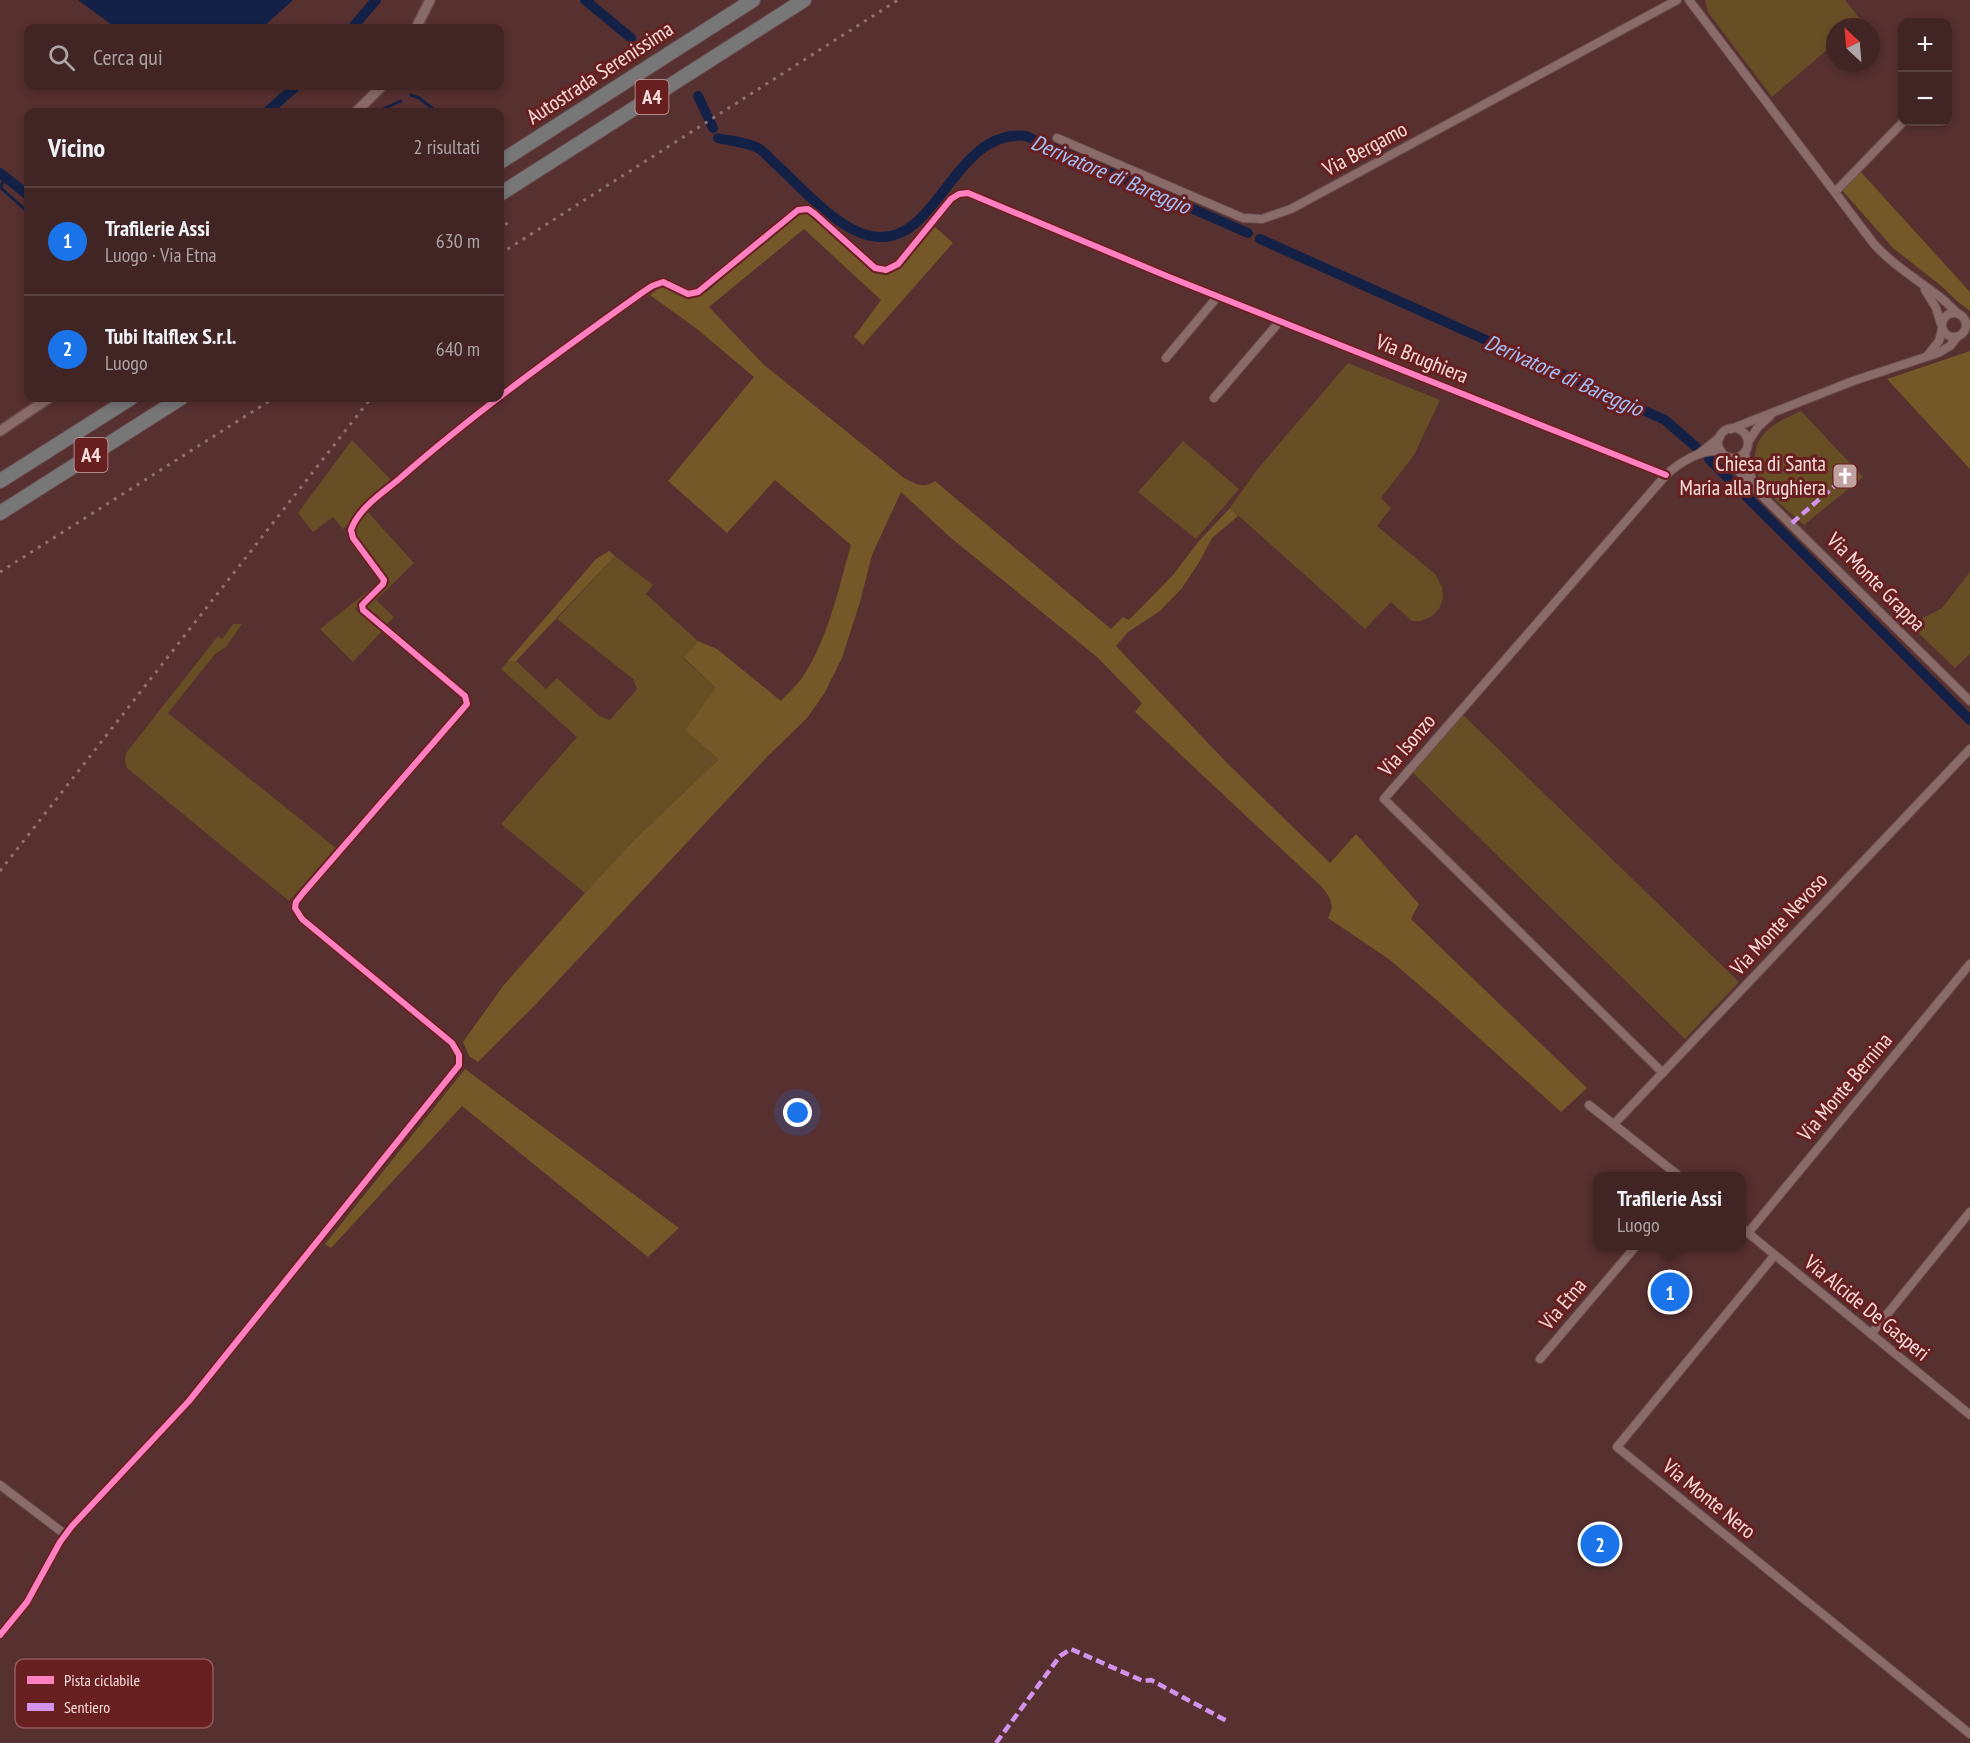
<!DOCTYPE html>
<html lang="it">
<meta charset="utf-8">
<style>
body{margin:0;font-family:"PT Sans Narrow",sans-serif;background:#4c3031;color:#f1f3f6}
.controls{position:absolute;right:18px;top:18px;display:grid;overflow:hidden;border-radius:12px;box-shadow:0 3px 9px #0003}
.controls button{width:54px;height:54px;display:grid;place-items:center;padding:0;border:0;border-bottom:2px solid #5a4141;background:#412424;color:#f1f3f6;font:30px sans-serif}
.compass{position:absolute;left:1826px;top:18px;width:54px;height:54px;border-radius:50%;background:#412424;box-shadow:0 3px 9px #0003;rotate:334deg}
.you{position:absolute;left:798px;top:1113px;width:21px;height:21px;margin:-15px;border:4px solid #fff;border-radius:50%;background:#1a73e8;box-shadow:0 0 0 9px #1a73e833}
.badge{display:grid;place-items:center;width:39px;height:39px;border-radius:50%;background:#1a73e8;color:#fff;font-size:20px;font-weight:700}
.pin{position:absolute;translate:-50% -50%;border:3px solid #fff;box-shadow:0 2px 6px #0006}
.popup{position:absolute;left:1593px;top:1172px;width:153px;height:78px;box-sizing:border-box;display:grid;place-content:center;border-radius:12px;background:#412424;filter:drop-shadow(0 2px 4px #0005);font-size:20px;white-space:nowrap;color:#aea4a6}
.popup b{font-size:22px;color:#f1f3f6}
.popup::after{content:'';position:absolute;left:50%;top:100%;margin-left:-12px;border:12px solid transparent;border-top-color:#412424}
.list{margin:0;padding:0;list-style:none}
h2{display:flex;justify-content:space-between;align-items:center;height:78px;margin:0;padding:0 24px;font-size:26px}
h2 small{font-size:20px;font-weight:400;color:#aea4a6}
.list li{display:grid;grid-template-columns:39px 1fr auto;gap:18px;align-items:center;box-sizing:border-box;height:108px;padding:0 24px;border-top:2px solid #5a4141}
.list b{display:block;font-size:22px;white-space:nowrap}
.list p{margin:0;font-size:20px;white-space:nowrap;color:#aea4a6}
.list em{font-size:20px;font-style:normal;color:#aea4a6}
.icon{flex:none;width:33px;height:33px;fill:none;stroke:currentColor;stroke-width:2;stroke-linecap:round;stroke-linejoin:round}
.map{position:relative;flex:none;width:1970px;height:1743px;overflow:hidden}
.search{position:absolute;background:#412424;box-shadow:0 3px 9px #0003;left:24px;top:24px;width:480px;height:66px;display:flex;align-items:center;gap:15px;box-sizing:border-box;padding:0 21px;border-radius:12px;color:#aea4a6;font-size:22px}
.panel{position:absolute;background:#412424;box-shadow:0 3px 9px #0003;left:24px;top:108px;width:480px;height:294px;border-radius:12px}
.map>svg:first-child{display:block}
</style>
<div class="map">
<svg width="1970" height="1743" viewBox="0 0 1970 1743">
<rect width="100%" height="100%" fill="#573030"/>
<g fill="#674e24">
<path d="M1705,0h140l16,20 -7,7h-19v16l-63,54 -64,-85z"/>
<path d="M1348,363l92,37 -26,55 -33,43 10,10 -14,18 58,48 7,13 1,11 -4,11 -8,8 -10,4h-9l-21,-19 -26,27 -135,-121 26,-37z"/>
<path d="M1801,411l62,66 -59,48c-14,-12 -30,-25 -41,-40 -5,-8 -8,-16 -8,-26 0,-28 24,-38 46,-48z"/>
<path d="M352,440l39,40 -48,49 -10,-12 -20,15 -15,-19z"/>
<path d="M1183,441l56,48 -43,50 -58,-47z"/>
<path d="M367,511l47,52 -38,37 18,17 -9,9 -19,-18 24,-26 -35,-45v-10z"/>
<path d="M615,556l38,29 -7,9 52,47 -14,18 32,29 3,71 -86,82 -48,52 -84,-69 76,-87 -76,-68 7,-8h8l30,28 11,-11 42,38 11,4 27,-31 -4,-10 -76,-60z"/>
<path d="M1970,572v82l-15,14 -45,-43 32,-17z"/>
<path d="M381,581v3l-26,25 27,22 -29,31 -33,-33z"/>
<path d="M233,624h9l-16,23 -11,7 -47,59 168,135 -47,53 -162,-133 -2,-7 1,-8 92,-117 4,3z"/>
<path d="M1463,715l276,267 -54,57 -273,-267z"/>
</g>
<g fill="#745827">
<path d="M1860,171l110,121v19l-13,-10 -18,-17 -46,-36 -52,-59z"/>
<path d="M808,212l74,61 53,-46 18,16 -90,102 -9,-8 27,-37 -77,-71 -95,78 54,57 141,114c12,6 19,11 31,3l176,148 12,-12 6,3 44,-45 26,-34 31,-33 8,8 -26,22 -14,26 -16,24 -22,23 -32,21 -12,14 110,116 104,101 26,-29 63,70 -8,15 176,169 -26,24 -114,-103 -57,-49 -62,-42c7,-13 3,-20 -7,-32l-186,-174 7,-9 -45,-46 -146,-119 -50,-46 -29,63 -12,47 -18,56 -18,36 -17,24 -40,39 -231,247 -58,58 -9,-6 -6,-14 40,-56 82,-93 48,-52 86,-82 -34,-29 31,-42 -32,-30 14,-17 19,8 64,52c8,-9 18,-18 25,-29 23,-38 33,-85 45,-127l-76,-65 -48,53 -59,-52 86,-104 -57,-48 -47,-34 12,-9 39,9 7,-4 88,-77z"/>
<path d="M1970,351v118l-83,-90z"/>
<path d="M609,551l6,5 -99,105h-8l88,-102z"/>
<path d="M465,1069l214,159 -31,29 -186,-151 -131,142 -6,-4z"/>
</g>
<path fill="#142146" d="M78,0h215l-31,28h-146z"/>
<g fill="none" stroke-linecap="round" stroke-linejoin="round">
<g stroke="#142146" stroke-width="3">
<path d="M411,95l8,3 18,14"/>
<path d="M376,112l25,-11"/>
<path d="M6,178l-5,7 1,4 26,23"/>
</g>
<g stroke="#142146" stroke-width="10">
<path d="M585,0l46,38"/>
<path d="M352,28l24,-28"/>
<path d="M698,96l15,32"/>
<path d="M267,112l29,-26"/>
<path d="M718,138c12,3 29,4 40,10 7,4 14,13 20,18 26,24 64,69 100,71 61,4 77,-109 148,-101l222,97"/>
<path d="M0,173l28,22"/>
<path d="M1260,239l405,181 31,27"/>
<path d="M1709,459l261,261"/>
</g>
<g stroke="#6b4c4d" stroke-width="10">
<g id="minor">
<path d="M1689,0l185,244c20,22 40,33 63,51 8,5 14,13 22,19"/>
<path d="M1057,138l186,80 19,1 29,-10 386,-209"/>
<path d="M1835,192l68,-70"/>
<path d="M1925,290l11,18 5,16"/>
<circle cx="1954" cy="325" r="12"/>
<path d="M1928,355l11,-14 3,-12"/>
<path d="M1166,358l52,-62"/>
<path d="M1214,398l66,-77"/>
<circle cx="1733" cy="443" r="15"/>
<path d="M1731,429l122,-48 85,-28 12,-7 7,-9"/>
<path d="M1748,442l10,-15 12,-11"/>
<path d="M1745,452l2,14 8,20"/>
<path d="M1700,453l20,-16"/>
<path d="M1726,456l22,26 222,219"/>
<path d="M1663,1073l-279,-274 282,-324c14,-13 35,-26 55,-24"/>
<path d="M1589,1105l90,71"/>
<path d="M1614,1124l356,-375"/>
<path d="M1742,1228l228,187"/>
<path d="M1748,1233l222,-269"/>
<path d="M1774,1256l-157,191 353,287"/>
<path d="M1871,1334l99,-122"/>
<path d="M1540,1359l96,-113"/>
<path d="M0,1485l66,50"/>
<path d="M0,1635l27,-33 33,-60 12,-16 117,-125 270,-336v-10l-7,-12 -150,-124 -7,-11 1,-6 7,-9 164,-189 -2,-8 -102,-86 -1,-5 21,-21 1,-4 -31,-42 -2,-8c7,-21 31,-37 47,-50 77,-68 161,-128 245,-188l9,-6 11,-4 25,12 10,-2 100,-82 10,-1 7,5 60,54 11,2 12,-6 53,-65 8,-5 9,-1 201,84 497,198"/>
</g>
</g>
<g stroke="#6b4c4d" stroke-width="12">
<g id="tertiary">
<path d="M416,28l14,-28"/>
<path d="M356,112l26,-26"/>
<path d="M0,431l49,-33"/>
</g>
</g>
<g stroke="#6b4c4d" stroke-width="16">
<g id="motorway">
<path d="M500,162l253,-162"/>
<path d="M500,194l304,-194"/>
<path d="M0,481l131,-83"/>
<path d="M0,513l181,-115"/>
</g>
</g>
<use href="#minor" stroke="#896b6a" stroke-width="8"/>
<use href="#tertiary" stroke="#896b6a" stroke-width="9"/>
<use href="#motorway" stroke="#787778" stroke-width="14"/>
<g stroke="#8e7271" stroke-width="3" stroke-dasharray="3 6" stroke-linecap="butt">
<path d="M500,232l11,-14"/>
<path d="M500,254l398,-254"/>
<path d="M0,572l274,-174"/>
<path d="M0,871l371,-473"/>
</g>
<g stroke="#d193ec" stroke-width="4.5" stroke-dasharray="9 4.5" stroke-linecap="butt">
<path d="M1792,523l45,-39"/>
<path d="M996,1743l64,-87 11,-7 72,32 8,-1 76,41"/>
</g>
<g stroke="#681f20" stroke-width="10">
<path id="cycleway" d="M0,1635l27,-33 33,-60 12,-16 117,-125 270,-336v-10l-7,-12 -150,-124 -7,-11 1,-6 7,-9 164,-189 -2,-8 -102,-86 -1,-5 21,-21 1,-4 -31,-42 -2,-8c7,-21 31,-37 47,-50 77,-68 161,-128 245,-188l9,-6 11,-4 25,12 10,-2 100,-82 10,-1 7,5 60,54 11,2 12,-6 53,-65 8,-5 9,-1 201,84 497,198"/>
</g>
<use href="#cycleway" stroke="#ff80c0" stroke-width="6"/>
</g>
<defs>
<g id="church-square" transform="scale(1.35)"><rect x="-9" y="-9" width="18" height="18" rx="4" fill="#c2a2a0" stroke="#681f20"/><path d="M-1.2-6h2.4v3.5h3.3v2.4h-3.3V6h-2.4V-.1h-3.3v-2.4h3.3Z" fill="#fff"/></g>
</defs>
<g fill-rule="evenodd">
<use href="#church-square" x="1845" y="476"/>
</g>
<g text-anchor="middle" stroke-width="6" stroke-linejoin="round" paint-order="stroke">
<g fill="#681f20" stroke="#cfa5a4" stroke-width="1.5">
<rect x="635.5" y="80" width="33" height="34" rx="4.5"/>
<rect x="74.5" y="438" width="33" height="34" rx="4.5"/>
</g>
<g font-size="20" font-weight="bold" fill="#fbdfdd">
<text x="652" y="104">A4</text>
<text x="91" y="462">A4</text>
</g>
<g font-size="21" fill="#fbdfdd" stroke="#681f20">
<text transform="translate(600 73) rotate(-33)" y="7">Autostrada Serenissima</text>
<text transform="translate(1365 149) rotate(-28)" y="7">Via Bergamo</text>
<text transform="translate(1422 359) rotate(22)" y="7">Via Brughiera</text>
<text transform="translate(1876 582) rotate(45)" y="7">Via Monte Grappa</text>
<text transform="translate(1407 745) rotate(-49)" y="7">Via Isonzo</text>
<text transform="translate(1779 924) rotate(-47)" y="7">Via Monte Nevoso</text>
<text transform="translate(1845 1087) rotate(-50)" y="7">Via Monte Bernina</text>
<text transform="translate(1563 1304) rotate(-50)" y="7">Via Etna</text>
<text transform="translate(1867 1308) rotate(39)" y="7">Via Alcide De Gasperi</text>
<text transform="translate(1709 1499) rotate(39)" y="7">Via Monte Nero</text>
</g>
<g font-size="21" fill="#fbdfdd" stroke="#681f20" text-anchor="end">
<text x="1826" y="471">Chiesa di Santa<tspan x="1826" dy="24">Maria alla Brughiera</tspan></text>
</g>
<g font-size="22" font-style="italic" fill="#a2c0fa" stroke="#681f20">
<text transform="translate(1111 174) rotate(23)" y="8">Derivatore di Bareggio</text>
<text transform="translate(1564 375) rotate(24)" y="8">Derivatore di Bareggio</text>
</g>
</g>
<rect x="15" y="1659" width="198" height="69" rx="9" fill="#681f20" stroke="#945959" stroke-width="1.5"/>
<rect x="27" y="1676" width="27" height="8" fill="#ff80c0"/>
<rect x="27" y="1703" width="27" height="8" fill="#d193ec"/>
<g font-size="16" fill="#fbdfdd">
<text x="64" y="1686">Pista ciclabile</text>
<text x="64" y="1713">Sentiero</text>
</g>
</svg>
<div class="controls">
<button>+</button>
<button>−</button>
</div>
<svg class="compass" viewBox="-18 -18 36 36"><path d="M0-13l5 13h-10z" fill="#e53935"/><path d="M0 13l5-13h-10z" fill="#aea4a6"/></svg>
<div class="you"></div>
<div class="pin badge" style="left:1670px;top:1292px">1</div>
<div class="popup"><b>Trafilerie Assi</b>Luogo</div>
<div class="pin badge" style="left:1600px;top:1544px">2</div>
<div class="search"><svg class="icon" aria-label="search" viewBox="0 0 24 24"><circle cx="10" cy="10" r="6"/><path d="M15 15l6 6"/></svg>Cerca qui</div>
<section class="panel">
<h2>Vicino<small>2 risultati</small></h2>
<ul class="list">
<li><span class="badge">1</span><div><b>Trafilerie Assi</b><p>Luogo · Via Etna</p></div><em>630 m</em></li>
<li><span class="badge">2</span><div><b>Tubi Italflex S.r.l.</b><p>Luogo</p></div><em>640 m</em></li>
</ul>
</section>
</div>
